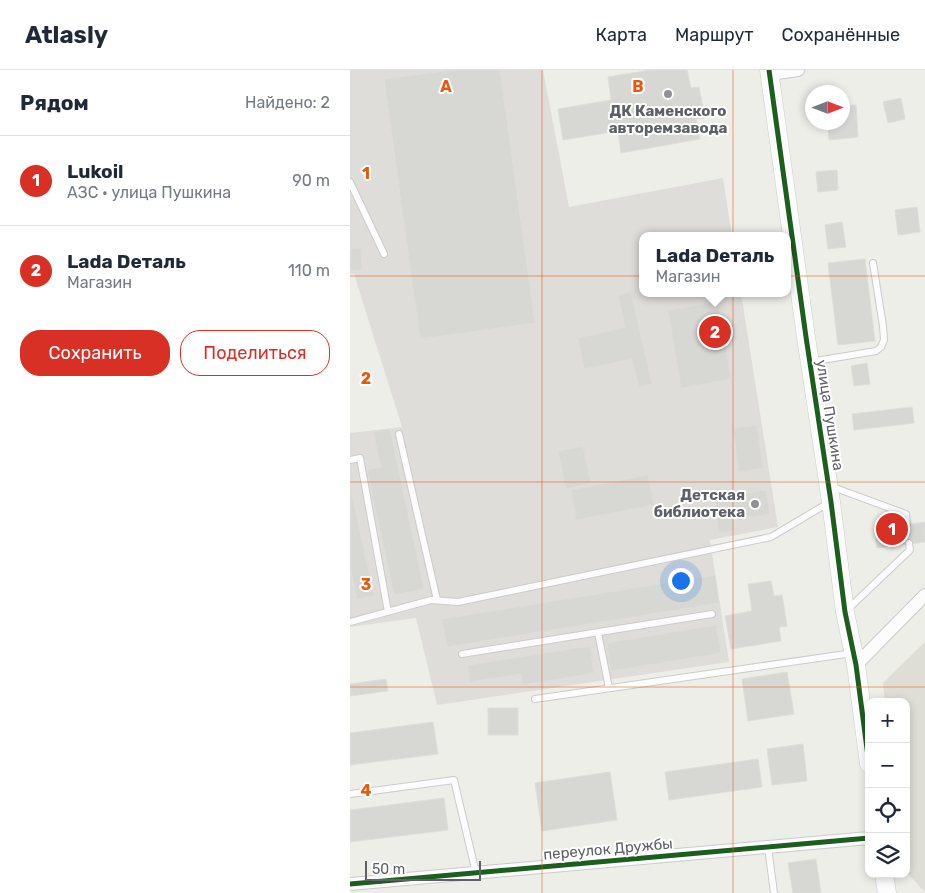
<!DOCTYPE html>
<html lang="ru">
<meta charset="utf-8">
<style>
body{margin:0;font-family:Rubik,sans-serif;background:#f2f2f3;color:#1f2937}
.controls{position:absolute;right:15px;bottom:15px;display:grid;overflow:hidden;border-radius:10px;box-shadow:0 2px 8px #0003}
.controls button{width:45px;height:45px;display:grid;place-items:center;padding:0;border:0;border-bottom:1px solid #e0e1e3;background:#fff;color:#1f2937;font:25px sans-serif}
.compass{position:absolute;left:455px;top:15px;width:45px;height:45px;border-radius:50%;background:#fff;box-shadow:0 2px 8px #0003;rotate:90deg}
.scale{position:absolute;left:15px;bottom:12px;width:116px;box-sizing:border-box;padding-left:5px;border:2px solid #5e6067;border-top:0;font-size:14px;line-height:18px;white-space:nowrap;color:#5e6067;-webkit-text-stroke:4px #fff;paint-order:stroke}
.you{position:absolute;left:330px;top:510px;width:18px;height:18px;margin:-12px;border:4px solid #fff;border-radius:50%;background:#1a73e8;box-shadow:0 0 0 8px #1a73e833}
.badge{display:grid;place-items:center;width:32px;height:32px;border-radius:50%;background:#d93025;color:#fff;font-size:16px;font-weight:700}
.pin{position:absolute;translate:-50% -50%;border:2px solid #fff;box-shadow:0 1px 5px #0006}
.popup{position:absolute;left:289px;top:162px;width:152px;height:65px;box-sizing:border-box;display:grid;place-content:center;border-radius:10px;background:#fff;filter:drop-shadow(0 1px 4px #0005);font-size:16px;white-space:nowrap;color:#747a83}
.popup b{font-size:19px;color:#1f2937}
.popup::after{content:'';position:absolute;left:50%;top:100%;margin-left:-10px;border:10px solid transparent;border-top-color:#fff}
.list{margin:0;padding:0;list-style:none}
h2{display:flex;justify-content:space-between;align-items:center;height:65px;margin:0;padding:0 20px;font-size:21px}
h2 small{font-size:16px;font-weight:400;color:#747a83}
.list li{display:grid;grid-template-columns:32px 1fr auto;gap:15px;align-items:center;box-sizing:border-box;height:90px;padding:0 20px;border-top:1px solid #e0e1e3}
.list b{display:block;font-size:19px;white-space:nowrap}
.list p{margin:0;font-size:16px;white-space:nowrap;color:#747a83}
.list em{font-size:16px;font-style:normal;color:#747a83}
.actions{display:flex;gap:10px;padding:15px 20px}
.actions a{flex:1;padding:11px 0;border:1px solid #d93025;border-radius:20px;text-align:center;font-size:18px;color:#d93025}
.actions .main{background:#d93025;color:#fff}
.icon{flex:none;width:28px;height:28px;fill:none;stroke:currentColor;stroke-width:2;stroke-linecap:round;stroke-linejoin:round}
.map{position:relative;flex:none;width:575px;height:823px;overflow:hidden}
header{display:flex;align-items:center;gap:30px;box-sizing:border-box;height:70px;padding:0 25px;background:#fff;border-bottom:1px solid #e0e1e3}
header strong{font-size:24px}
nav{display:flex;gap:28px;margin-inline-start:auto;font-size:18px}
main{display:flex}
aside{flex:1;background:#fff}
.map>svg:first-child{display:block}
</style>
<header>
<strong>Atlasly</strong>
<nav><a>Карта</a><a>Маршрут</a><a>Сохранённые</a></nav>
</header>
<main>
<aside>
<h2>Рядом<small>Найдено: 2</small></h2>
<ul class="list">
<li><span class="badge">1</span><div><b>Lukoil</b><p>АЗС · улица Пушкина</p></div><em>90 m</em></li>
<li><span class="badge">2</span><div><b>Lada Dеталь</b><p>Магазин</p></div><em>110 m</em></li>
</ul>
<div class="actions"><a class="main">Сохранить</a><a>Поделиться</a></div>
</aside>
<div class="map">
<svg width="575" height="823" viewBox="0 0 575 823">
<rect width="100%" height="100%" fill="#eeeee9"/>
<path fill="#deddd9" d="M0,0h193l26,137 154,-29 9,58h-90v57h99l37,234 -68,13 19,122 -292,43 -21,-87 -66,9v-194l52,-6 -48,-153h-4z"/>
<path fill="#deded7" d="M575,572v250l-18,-19 -1,-2v-169h-21l-2,-19z"/>
<g fill="#d7d7d4" stroke="#deddd8">
<path d="M101,0h49l35,253 -115,16 -36,-260z"/>
<path d="M300,0h37l4,18 8,-1 6,31 -9,1 4,20 -79,14 -3,-22 -55,9 -5,-31 53,-9 -3,-23z"/>
<path d="M551,28l4,21 -17,4 -5,-21z"/>
<path d="M506,35l2,32 -29,3 -1,-18h14v-16z"/>
<path d="M487,100l1,20 -20,2 -2,-20z"/>
<path d="M567,137l3,25 -22,3 -3,-25z"/>
<path d="M492,152l4,25 -18,2 -3,-24z"/>
<path d="M11,178l1,22 -12,1v-22z"/>
<path d="M515,189l10,82 -37,4 -10,-82z"/>
<path d="M281,222l21,92 -13,3 -7,-28 -48,10 -6,-31 47,-11 -7,-32z"/>
<path d="M368,232l13,77 -50,9 -13,-78z"/>
<path d="M517,293l3,21 -16,2 -3,-20z"/>
<path d="M562,337l2,16 -60,7 -2,-16z"/>
<path d="M407,355l6,43 -24,4 -6,-44z"/>
<path d="M40,359l34,160 -30,6 -27,-125 14,-3 -8,-35z"/>
<path d="M233,376l8,37 -25,6 -8,-38z"/>
<path d="M298,405l6,30 -78,15 -5,-30z"/>
<path d="M0,415l24,111 -17,3 -7,-33z"/>
<path d="M416,420l4,24 -37,6 2,11 -16,2 -5,-35z"/>
<path d="M575,452v20l-48,6 -3,-19z"/>
<path d="M365,505l4,28 -272,44 -5,-28z"/>
<path d="M421,511l3,15 8,-1 5,31 -8,1 2,14 -50,8 -6,-33 27,-5 -4,-27z"/>
<path d="M366,555l5,28 -110,18 -4,-28z"/>
<path d="M240,576l4,27 -72,12 -1,-11 -51,8 -2,-17z"/>
<path d="M437,602l7,42 -46,7 -6,-42z"/>
<path d="M36,609l2,12 -38,5v-12z"/>
<rect x="138" y="638" width="30" height="27"/>
<path d="M83,652l5,32 -88,11v-32z"/>
<path d="M453,674l4,37 -35,4 -5,-36z"/>
<path d="M408,689l4,28 -93,13 -4,-28z"/>
<path d="M260,702l7,48 -75,11 -7,-48z"/>
<path d="M94,728l4,32 -98,12v-32z"/>
<path d="M466,789l5,34h-28l-5,-30z"/>
</g>
<g fill="none" stroke-linecap="round" stroke-linejoin="round">
<g stroke="#cbcbcb" stroke-width="8">
<g id="lane">
<path d="M0,112l34,72"/>
<path d="M460,292l66,-11 5,-4 3,-7 -1,-14 -10,-63"/>
<path d="M49,364l38,166"/>
<path d="M0,390l10,-2 28,154"/>
<path d="M480,416l76,28 1,10"/>
<path d="M498,539l62,-59 -1,-7"/>
<path d="M0,552l81,-22 27,2 313,-65 59,-35"/>
<path d="M248,563l11,55"/>
<path d="M112,584l250,-40"/>
<path d="M185,629l318,-46"/>
<path d="M0,724l104,-14 22,93"/>
<path d="M418,777l6,46"/>
</g>
</g>
<g stroke="#cbcbcb" stroke-width="14">
<g id="street">
<path d="M420,4l28,-4"/>
<path d="M506,595l69,-70"/>
<path d="M0,814l519,-46"/>
</g>
</g>
<g stroke="#cbcbcb" stroke-width="19">
<g id="secondary">
<path d="M419,0l37,267 25,165 14,110 11,53 13,99"/>
<path d="M534,804l3,19"/>
</g>
</g>
<use href="#lane" stroke="#fcfcfc" stroke-width="6"/>
<use href="#street" stroke="#fcfcfc" stroke-width="12"/>
<use href="#secondary" stroke="#fcfcfc" stroke-width="18"/>
<g stroke="#fff" stroke-width="8">
<g id="cycleway">
<path d="M419,0l37,267 25,165 14,110 11,53 13,99"/>
<path d="M0,814l519,-46"/>
</g>
</g>
<use href="#cycleway" stroke="#1b5e20" stroke-width="5"/>
</g>
<path fill="none" stroke="#e8590c" stroke-width="1" stroke-opacity="0.55" d="M192,0v823M383,0v823M0,206h575M0,412h575M0,617h575"/>
<g fill="#909294" stroke="#fff" stroke-width="2">
<circle cx="318" cy="24" r="5"/>
<circle cx="405" cy="434" r="5"/>
</g>
<g text-anchor="middle" stroke-width="4" stroke-linejoin="round" paint-order="stroke">
<g font-size="15" font-weight="bold" fill="#5e6067" stroke="#fff">
<text x="318" y="46">ДК Каменского<tspan x="318" dy="17">авторемзавода</tspan></text>
<text x="395" y="430" text-anchor="end">Детская<tspan x="395" dy="17">библиотека</tspan></text>
</g>
<g font-size="15" fill="#5e6067" stroke="#fff">
<text transform="translate(480 345) rotate(81)" y="5">улица Пушкина</text>
<text transform="translate(258 779) rotate(-5)" y="5">переулок Дружбы</text>
</g>
</g>
<g font-size="16" text-anchor="middle" font-weight="bold" fill="#e8590c" stroke="#fff" stroke-width="4" stroke-linejoin="round" paint-order="stroke">
<text x="96" y="22">A</text>
<text x="288" y="22">B</text>
<text x="16" y="109">1</text>
<text x="16" y="314">2</text>
<text x="16" y="520">3</text>
<text x="16" y="726">4</text>
</g>
</svg>
<div class="controls">
<button>+</button>
<button>−</button>
<button><svg class="icon" aria-label="locate" viewBox="0 0 24 24"><circle cx="12" cy="12" r="6"/><path d="M12 2v4M12 18v4M2 12h4M18 12h4"/></svg></button>
<button><svg class="icon" aria-label="layers" viewBox="0 0 24 24"><path d="M12 4l9 5-9 5-9-5zM3 14l9 5 9-5"/></svg></button>
</div>
<svg class="compass" viewBox="-18 -18 36 36"><path d="M0-13l5 13h-10z" fill="#e53935"/><path d="M0 13l5-13h-10z" fill="#747a83"/></svg>
<div class="scale">50 m</div>
<div class="you"></div>
<div class="pin badge" style="left:542px;top:459px">1</div>
<div class="pin badge" style="left:365px;top:262px">2</div>
<div class="popup"><b>Lada Dеталь</b>Магазин</div>
</div>
</main>
